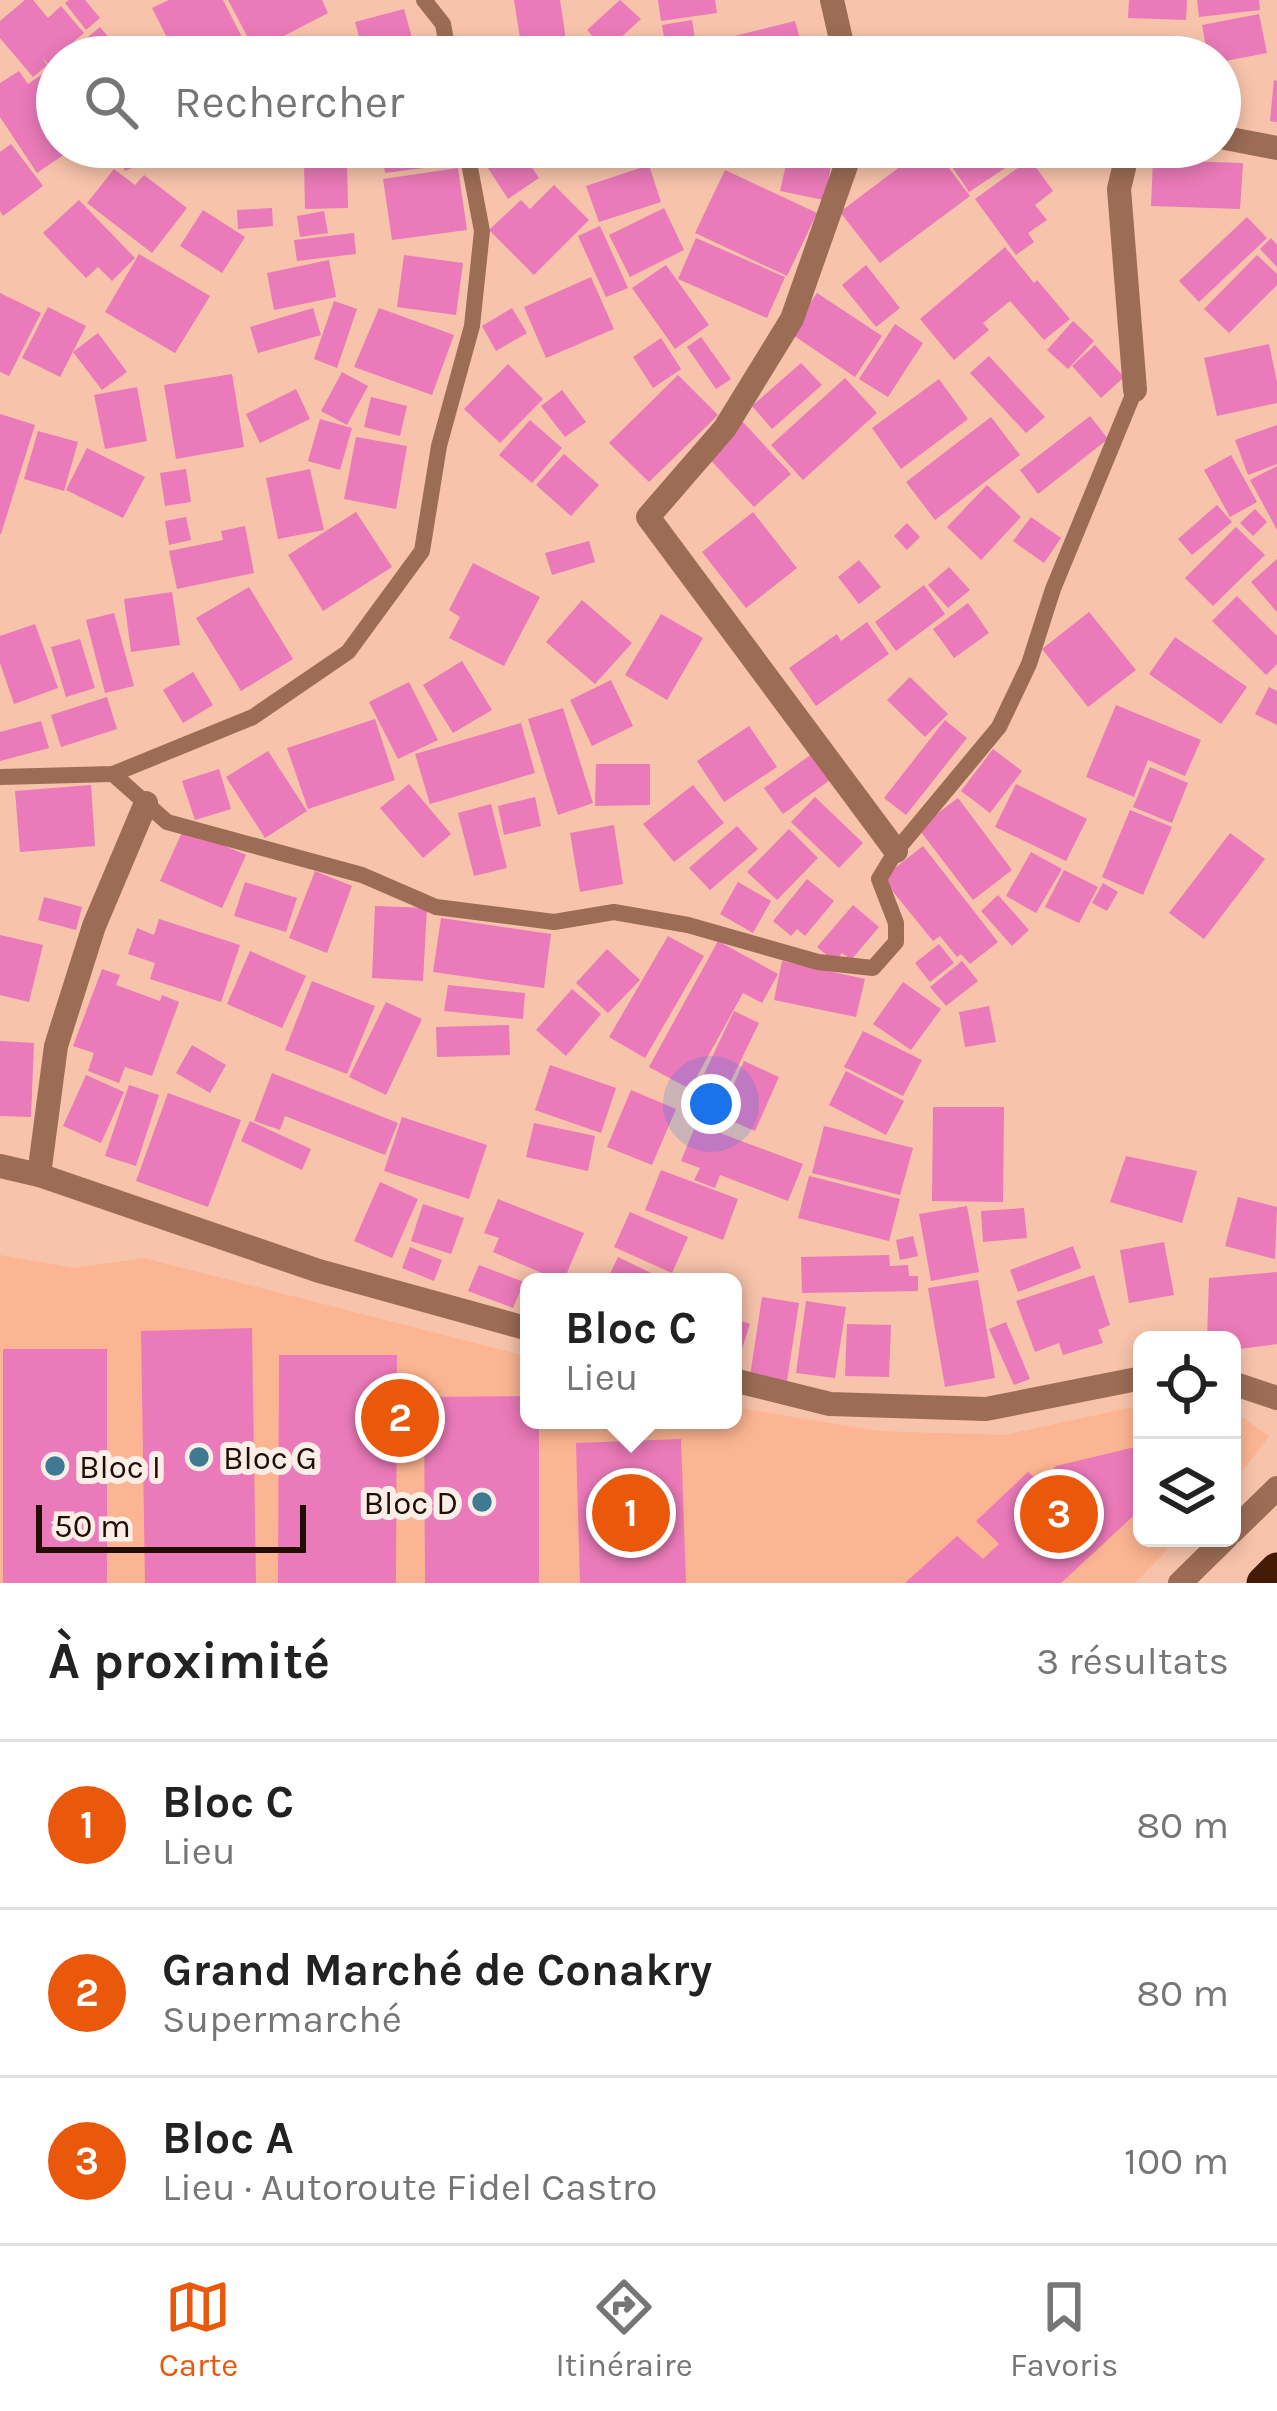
<!DOCTYPE html>
<html lang="fr">
<meta charset="utf-8">
<style>
body{margin:0;font-family:Karla,sans-serif;background:#f2f2f2;color:#222}
.controls{position:absolute;right:36px;bottom:36px;display:grid;overflow:hidden;border-radius:18px;box-shadow:0 6px 18px #0003}
.controls button{width:108px;height:108px;display:grid;place-items:center;padding:0;border:0;border-bottom:3px solid #e0e0e0;background:#fff;color:#222;font:60px sans-serif}
.scale{position:absolute;left:36px;bottom:30px;width:270px;box-sizing:border-box;padding-left:12px;border:6px solid #230d03;border-top:0;font-size:33px;line-height:42px;white-space:nowrap;color:#230d03;-webkit-text-stroke:9px #fbeee7;paint-order:stroke}
.you{position:absolute;left:711px;top:1104px;width:42px;height:42px;margin:-30px;border:9px solid #fff;border-radius:50%;background:#1a73e8;box-shadow:0 0 0 18px #1a73e833}
.badge{display:grid;place-items:center;width:78px;height:78px;border-radius:50%;background:#ea580c;color:#fff;font-size:39px;font-weight:700}
.pin{position:absolute;translate:-50% -50%;border:6px solid #fff;box-shadow:0 3px 12px #0006}
.popup{position:absolute;left:520px;top:1273px;width:222px;height:156px;box-sizing:border-box;display:grid;place-content:center;border-radius:18px;background:#fff;filter:drop-shadow(0 3px 9px #0005);font-size:39px;white-space:nowrap;color:#767676}
.popup b{font-size:45px;color:#222}
.popup::after{content:'';position:absolute;left:50%;top:100%;margin-left:-24px;border:24px solid transparent;border-top-color:#fff}
.list{margin:0;padding:0;list-style:none}
h2{display:flex;justify-content:space-between;align-items:center;height:156px;margin:0;padding:0 48px;font-size:51px}
h2 small{font-size:39px;font-weight:400;color:#767676}
.list li{display:grid;grid-template-columns:78px 1fr auto;gap:36px;align-items:center;box-sizing:border-box;height:168px;padding:0 48px;border-top:3px solid #e0e0e0}
.list b{display:block;font-size:45px;white-space:nowrap}
.list p{margin:0;font-size:39px;white-space:nowrap;color:#767676}
.list em{font-size:39px;font-style:normal;color:#767676}
.icon{flex:none;width:66px;height:66px;fill:none;stroke:currentColor;stroke-width:2;stroke-linecap:round;stroke-linejoin:round}
.map{position:relative;flex:none;width:1277px;height:1583px;overflow:hidden}
.search{position:absolute;background:#fff;box-shadow:0 6px 18px #0003;left:36px;right:36px;top:36px;height:132px;display:flex;align-items:center;gap:30px;box-sizing:border-box;padding:0 42px;border-radius:66px;color:#767676;font-size:45px}
.sheet{height:660px;background:#fff}
nav{display:flex;justify-content:space-around;align-items:center;box-sizing:border-box;height:168px;border-top:3px solid #e0e0e0;background:#fff;font-size:33px;color:#767676}
nav a{display:grid;justify-items:center;gap:6px}
nav .on{color:#ea580c}
.map>svg:first-child{display:block}
</style>
<div class="map">
<svg width="1277" height="1583" viewBox="0 0 1277 1583">
<rect width="100%" height="100%" fill="#f7c3aa"/>
<g fill="#fcb592">
<path d="M0,1255l73,13 71,-10 385,99v63h204v-13l145,24 126,4 138,-30v133h37l-44,45h-1135z"/>
<path d="M1232,1410l37,26 -37,49z"/>
</g>
<g fill="#ea7ab9">
<path d="M25,0h8l15,18 13,-12 23,27 -36,31 -5,-6 4,7 -14,12 -33,-39v-17z"/>
<path d="M69,0h16l15,18 -14,12 -21,-27z"/>
<path d="M169,0h54l24,47 -19,10h-51l-25,-49z"/>
<path d="M228,0h94l6,13 -73,38z"/>
<path d="M514,0h46l8,53 -45,4z"/>
<path d="M620,0l21,19 -35,32 -19,-21z"/>
<path d="M658,0h57l2,13 -56,8z"/>
<path d="M1129,0h58l-1,20 -58,-2z"/>
<path d="M1197,0h62l1,10 -61,7z"/>
<path d="M404,9l13,48h-52l-10,-35z"/>
<path d="M1259,14l8,39 -47,9v-5h-12l-6,-32z"/>
<path d="M692,20l6,37h-31l-5,-32z"/>
<path d="M795,21l10,36h-74l-5,-19z"/>
<path d="M100,27l26,30h-62z"/>
<path d="M280,43l8,14h-35z"/>
<path d="M50,69l7,11v67h18l-38,26 -37,-56v-34l19,-12 9,13z"/>
<path d="M1274,80l3,1v41l-7,-1z"/>
<path d="M11,144l32,42 -40,30 -3,-5v-59z"/>
<path d="M115,147h66l-56,24z"/>
<path d="M188,147h29l-23,11z"/>
<path d="M308,147h42l1,1 -40,12z"/>
<path d="M381,147h77l3,16 -76,10z"/>
<path d="M513,147h5l21,31 -31,21 -22,-34z"/>
<path d="M604,147h89l1,10 -88,9z"/>
<path d="M790,147h45l-11,53 -44,-9z"/>
<path d="M926,147h7l37,49 -90,67 -40,-51z"/>
<path d="M939,147h85l4,6 -59,39z"/>
<path d="M1030,159l23,32 -18,14 12,15 -19,13 6,9 -18,13 -41,-56z"/>
<path d="M1153,160l90,3 -3,46 -89,-3z"/>
<path d="M347,162l1,46 -43,1 -1,-46z"/>
<path d="M649,165l12,37 -62,20 -13,-36z"/>
<path d="M458,168l9,62 -75,10 -9,-61z"/>
<path d="M114,169l21,16 9,-10 43,33 -35,45 -65,-50z"/>
<path d="M725,170l92,43 -30,63 -92,-43z"/>
<path d="M554,185l35,35 -55,55 -45,-45 32,-30 9,9z"/>
<path d="M79,200l56,58 -23,23 -14,-14 -12,11 -43,-45z"/>
<path d="M272,208l1,18 -35,3 -1,-19z"/>
<path d="M664,208l20,42 -54,27 -21,-42z"/>
<path d="M203,210l42,27 -23,36 -42,-27z"/>
<path d="M324,211l4,22 -28,4 -3,-21z"/>
<path d="M1247,217l20,21 -68,64 -20,-21z"/>
<path d="M600,226l28,62 -22,9 -28,-61z"/>
<path d="M354,233l2,21 -59,7 -3,-21z"/>
<path d="M696,238l89,39 -18,41 -89,-39z"/>
<path d="M1271,238l6,7v22l-17,-18z"/>
<path d="M1005,247l29,36 3,-3 33,39 -26,21 -34,-39 -27,22 6,7 -35,30 -34,-41z"/>
<path d="M139,254l71,42 -35,57 -70,-41z"/>
<path d="M404,255l59,8 -7,52 -59,-8z"/>
<path d="M1257,255l20,19v11l-48,48 -25,-24z"/>
<path d="M329,260l7,37 -62,13 -7,-37z"/>
<path d="M666,265l43,60 -34,24 -43,-61z"/>
<path d="M866,265l34,43 -24,19 -34,-42z"/>
<path d="M591,277l23,52 -68,29 -22,-51z"/>
<path d="M0,293l41,20 -32,63 -9,-4z"/>
<path d="M817,293l65,43 -27,41 -65,-44z"/>
<path d="M334,301l23,8 -20,59 -23,-9z"/>
<path d="M48,307l38,19 -26,51 -38,-19z"/>
<path d="M313,308l8,27 -63,18 -8,-26z"/>
<path d="M379,308l75,27 -22,60 -78,-28z"/>
<path d="M512,308l15,25 -31,18 -14,-25z"/>
<path d="M1073,321l21,20 -26,28 -21,-19z"/>
<path d="M895,324l28,19 -35,54 -29,-18z"/>
<path d="M98,333l29,39 -25,18 -29,-38z"/>
<path d="M701,337l30,42 -15,10 -29,-42z"/>
<path d="M661,338l20,31 -28,19 -20,-31z"/>
<path d="M1269,344l8,38v21l-60,13 -13,-58z"/>
<path d="M1095,345l29,32 -23,21 -29,-32z"/>
<path d="M989,356l56,61 -19,16 -56,-60z"/>
<path d="M801,363l21,22 -50,44 -20,-23z"/>
<path d="M508,364l35,35 -43,44 -36,-34z"/>
<path d="M342,372l26,14 -21,39 -26,-14z"/>
<path d="M232,374l12,73 -68,12 -12,-74z"/>
<path d="M678,375l40,40 -69,67 -40,-39z"/>
<path d="M845,378l32,35 -74,67 -32,-35z"/>
<path d="M939,379l29,40 -67,50 -29,-41z"/>
<path d="M137,387l10,54 -42,8 -11,-54z"/>
<path d="M296,389l14,30 -50,24 -14,-29z"/>
<path d="M562,390l24,32 -21,15 -24,-31z"/>
<path d="M371,397l36,9 -7,30 -36,-9z"/>
<path d="M0,414l35,11 -34,109h-1z"/>
<path d="M1090,416l18,23 -70,55 -18,-24z"/>
<path d="M991,417l29,38 -85,65 -29,-38z"/>
<path d="M320,419l32,9 -12,42 -32,-9z"/>
<path d="M530,420l32,28 -30,35 -33,-28z"/>
<path d="M742,421l49,53 -37,33 -49,-53z"/>
<path d="M1277,425v39l-29,11 -13,-35z"/>
<path d="M38,431l40,11 -14,49 -40,-12z"/>
<path d="M356,437l51,9 -11,63 -52,-10z"/>
<path d="M87,448l58,29 -22,41 -57,-28z"/>
<path d="M564,454l35,31 -28,31 -35,-31z"/>
<path d="M1231,455l26,47 -27,15 -26,-47z"/>
<path d="M1277,466v64l-27,-50z"/>
<path d="M186,469l5,33 -26,4 -5,-33z"/>
<path d="M310,469l14,61 -46,9 -12,-61z"/>
<path d="M987,485l34,32 -40,43 -34,-33z"/>
<path d="M1217,505l15,17 -40,33 -14,-16z"/>
<path d="M1255,509l12,13 -14,14 -13,-13z"/>
<path d="M356,512l36,55 -69,44 -35,-56z"/>
<path d="M753,512l44,56 -51,40 -44,-56z"/>
<path d="M186,517l5,23 -22,5 -4,-24z"/>
<path d="M1031,517l30,21 -17,25 -31,-22z"/>
<path d="M907,523l13,14 -13,13 -13,-14z"/>
<path d="M245,526l9,47 -77,16 -8,-38 54,-11 -2,-9z"/>
<path d="M1236,527l29,28 -52,51 -28,-28z"/>
<path d="M589,541l6,21 -43,13 -7,-22z"/>
<path d="M1277,559v53l-26,-30z"/>
<path d="M859,560l22,27 -22,17 -21,-27z"/>
<path d="M473,563l67,34 -36,69 -55,-28 11,-21 -11,-7z"/>
<path d="M949,567l21,23 -22,18 -20,-23z"/>
<path d="M924,585l21,29 -49,37 -21,-29z"/>
<path d="M249,587l44,72 -52,32 -45,-73z"/>
<path d="M172,592l8,53 -49,7 -7,-53z"/>
<path d="M1237,596l40,40v28l-11,11 -54,-54z"/>
<path d="M582,600l50,43 -37,41 -49,-42z"/>
<path d="M968,603l21,30 -35,25 -21,-29z"/>
<path d="M1089,612l47,58 -48,37 -46,-58z"/>
<path d="M114,613l20,73 -29,7 -19,-73z"/>
<path d="M661,614l42,24 -36,62 -42,-25z"/>
<path d="M867,622l22,32 -73,52 -27,-38 48,-34 4,7z"/>
<path d="M35,624l23,64 -44,16 -14,-41v-27z"/>
<path d="M1175,637l72,50 -26,37 -72,-50z"/>
<path d="M80,639l15,49 -29,9 -15,-50z"/>
<path d="M462,661l30,49 -39,23 -30,-48z"/>
<path d="M193,672l20,33 -30,18 -20,-33z"/>
<path d="M910,677l38,37 -23,23 -38,-37z"/>
<path d="M611,680l22,46 -41,20 -22,-46z"/>
<path d="M409,682l29,58 -40,19 -29,-57z"/>
<path d="M1269,687l8,4v34l-22,-11z"/>
<path d="M107,697l10,32 -56,18 -10,-32z"/>
<path d="M1116,705l85,35 -16,36 -37,-16 -14,37 -48,-20z"/>
<path d="M563,708l30,95 -35,12 -30,-96z"/>
<path d="M375,719l20,61 -87,29 -21,-61z"/>
<path d="M945,720l22,18 -61,77 -22,-17z"/>
<path d="M41,721l8,27 -49,13v-29z"/>
<path d="M521,723l14,50 -105,31 -15,-50z"/>
<path d="M749,726l28,41 -53,35 -27,-41z"/>
<path d="M993,749l29,22 -32,42 -29,-22z"/>
<path d="M268,751l39,60 -42,27 -39,-61z"/>
<path d="M812,754l18,26 -47,34 -19,-26z"/>
<path d="M596,764h54v41l-55,1z"/>
<path d="M1150,767l38,16 -16,40 -39,-16z"/>
<path d="M219,769l12,40 -36,11 -13,-39z"/>
<path d="M409,784l42,50 -28,24 -43,-50z"/>
<path d="M1016,784l71,35 -21,42 -71,-34z"/>
<path d="M91,785l4,61 -75,6 -5,-61z"/>
<path d="M693,785l31,38 -50,39 -31,-38z"/>
<path d="M535,797l6,29 -37,9 -6,-29z"/>
<path d="M815,797l48,46 -24,25 -48,-46z"/>
<path d="M958,798l54,72 -39,30 -55,-72z"/>
<path d="M491,804l16,64 -33,8 -16,-63z"/>
<path d="M1130,810l42,17 -29,68 -41,-18z"/>
<path d="M614,825l9,59 -43,8 -10,-59z"/>
<path d="M737,826l21,23 -48,41 -21,-22z"/>
<path d="M184,828l62,27 -24,53 -62,-27z"/>
<path d="M789,829l29,29 -41,42 -30,-28z"/>
<path d="M1230,833l35,26 -61,80 -35,-26z"/>
<path d="M923,846l75,96 -28,22 -9,-10 -4,3 -17,-21 -7,5 -51,-63z"/>
<path d="M1031,852l31,17 -26,44 -30,-17z"/>
<path d="M1064,870l34,17 -19,36 -34,-16z"/>
<path d="M315,871l37,15 -25,67 -38,-15z"/>
<path d="M807,879l27,22 -29,35 -8,-7 -6,7 -18,-15z"/>
<path d="M245,882l52,16 -11,34 -52,-16z"/>
<path d="M738,882l33,19 -18,32 -33,-19z"/>
<path d="M1103,883l15,9 -11,19 -15,-8z"/>
<path d="M998,895l31,35 -17,16 -31,-35z"/>
<path d="M44,897l38,10 -6,23 -38,-10z"/>
<path d="M853,905l26,22 -28,33 -9,-7 -7,9 -18,-15z"/>
<path d="M375,906l52,2 -4,73 -51,-3z"/>
<path d="M441,918l110,16 -7,54 -111,-16z"/>
<path d="M159,919l81,26 -19,57 -71,-23 5,-16 -27,-9 9,-26 17,7z"/>
<path d="M0,935l43,10 -14,57 -29,-7z"/>
<path d="M668,936l36,20 -59,102 -36,-21z"/>
<path d="M718,941l60,33 -16,29 -19,-10 -53,96 -41,-22z"/>
<path d="M939,944l15,19 -24,19 -15,-19z"/>
<path d="M607,949l33,31 -32,33 -32,-30z"/>
<path d="M250,951l56,25 -24,52 -55,-24z"/>
<path d="M782,961l83,18 -9,38 -82,-17z"/>
<path d="M962,961l16,20 -32,25 -16,-19z"/>
<path d="M102,969l18,6 -4,10 44,16 2,-6 17,7 -27,74 -27,-9 -6,16 -31,-12 6,-18 -21,-7z"/>
<path d="M312,981l63,25 -28,68 -62,-24z"/>
<path d="M903,982l38,27 -30,41 -38,-26z"/>
<path d="M448,985l77,8 -2,26 -79,-8z"/>
<path d="M572,989l29,25 -35,42 -30,-26z"/>
<path d="M386,1002l36,17 -36,76 -37,-18z"/>
<path d="M989,1006l7,36 -31,5 -6,-35z"/>
<path d="M734,1011l25,12 -40,82 -24,-12z"/>
<path d="M509,1025l1,30 -73,2 -1,-30z"/>
<path d="M863,1031l59,29 -19,36 -59,-29z"/>
<path d="M0,1041l34,2 -3,74 -31,-1z"/>
<path d="M192,1045l34,20 -16,28 -34,-20z"/>
<path d="M744,1061l35,16 -24,54 -35,-15z"/>
<path d="M550,1065l66,23 -15,45 -66,-23z"/>
<path d="M846,1071l58,30 -18,34 -57,-30z"/>
<path d="M272,1073l126,50 -13,32 -100,-39 -5,14 -26,-9z"/>
<path d="M86,1075l38,17 -23,51 -38,-17z"/>
<path d="M129,1085l30,10 -23,71 -31,-10z"/>
<path d="M631,1090l45,19 -24,56 -45,-18z"/>
<path d="M168,1093l73,27 -33,87 -72,-26z"/>
<path d="M933,1107h71l-1,95 -71,-1z"/>
<path d="M402,1117l85,28 -18,54 -85,-28z"/>
<path d="M250,1121l61,28 -9,21 -61,-29z"/>
<path d="M534,1123l61,13 -7,35 -62,-14z"/>
<path d="M696,1124l107,40 -15,37 -68,-26 -5,13 -21,-8 6,-12 -19,-7z"/>
<path d="M824,1126l89,22 -13,47 -88,-22z"/>
<path d="M1126,1156l71,15 -15,52 -72,-21z"/>
<path d="M661,1170l77,29 -15,41 -78,-30z"/>
<path d="M809,1176l91,23 -11,42 -91,-23z"/>
<path d="M380,1182l38,17 -26,59 -38,-17z"/>
<path d="M1238,1197l39,10 -2,52 -50,-13z"/>
<path d="M498,1199l86,34 -21,49 -70,-30 6,-14 -15,-5z"/>
<path d="M423,1204l41,14 -13,36 -40,-13z"/>
<path d="M967,1206l12,66 -48,9 -12,-67z"/>
<path d="M1024,1208l3,30 -44,4 -2,-31z"/>
<path d="M630,1212l58,25 -16,36 -58,-26z"/>
<path d="M913,1236l5,20 -18,4 -4,-20z"/>
<path d="M1164,1242l10,53 -45,8 -9,-53z"/>
<path d="M1073,1246l8,22 -63,24 -8,-22z"/>
<path d="M410,1247l32,13 -8,21 -32,-13z"/>
<path d="M889,1255l1,11 18,-1 1,11h9v15l-116,2 -1,-36z"/>
<path d="M618,1257l52,25h-64z"/>
<path d="M479,1265l45,17 -11,26 -45,-17z"/>
<path d="M1277,1272v72l-45,6v-10h-25l2,-62z"/>
<path d="M1094,1275l16,50 -12,5 5,13 -40,12 -4,-12 -24,9 -19,-51z"/>
<path d="M978,1280l17,98 -50,9 -17,-99z"/>
<path d="M762,1297l37,6 -12,78 -37,-5z"/>
<path d="M806,1301l40,6 -11,71 -39,-5z"/>
<path d="M733,1318l17,6 -12,37 -5,-2z"/>
<path d="M1006,1322l24,57 -16,6 -25,-56z"/>
<path d="M847,1324l44,1 -2,52 -44,-1z"/>
<path d="M252,1328l4,255h-111l-4,-252z"/>
<rect x="3" y="1349" width="104" height="234"/>
<path d="M279,1355h118l-1,228h-118z"/>
<path d="M529,1396v24h10v163h-114l-1,-186z"/>
<path d="M681,1439l5,144h-106l-4,-140z"/>
<path d="M1135,1447l7,6v55l-81,75h-156l52,-47 26,23 16,-15 -23,-23 52,-49 13,11 15,-17z"/>
</g>
<g fill="none" stroke-linecap="round" stroke-linejoin="round">
<g stroke="#9c6c55" stroke-width="16">
<path d="M424,0l19,24 6,33"/>
<path d="M113,774l54,48 195,53 74,32 118,15 60,-10 74,13 130,37 55,6 23,-26v-19l-17,-44 17,-28 103,-124 30,-63 24,-75 82,-199"/>
<path d="M0,777l113,-3 140,-57 95,-65 74,-101 17,-105 33,-120 10,-95 -16,-84"/>
</g>
<g stroke="#9c6c55" stroke-width="24">
<path d="M832,0l13,57"/>
<path d="M1220,137l57,11"/>
<path d="M850,147l-2,13 -56,159 -67,109 -77,89 248,334"/>
<path d="M1129,147l-10,42 16,201"/>
<path d="M0,1166l39,9 280,96 210,58"/>
<path d="M39,1175l17,-129 38,-120 52,-123"/>
<path d="M733,1380l97,24 156,5 156,-31"/>
<path d="M1232,1383l45,15"/>
<path d="M1232,1532l45,-44"/>
<path d="M1180,1583l46,-45"/>
</g>
<path stroke="#431a04" stroke-width="33" d="M1263,1583l14,-14"/>
</g>
<g fill="#3f7a92" stroke="#fbeee7" stroke-width="4.5">
<circle cx="199" cy="1457" r="12"/>
<circle cx="55" cy="1466" r="12"/>
<circle cx="482" cy="1502" r="12"/>
</g>
<g text-anchor="middle" stroke-width="12" stroke-linejoin="round" paint-order="stroke">
<g font-size="33" fill="#230d03" stroke="#fbeee7" text-anchor="start">
<text x="223" y="1469">Bloc G</text>
<text x="79" y="1478">Bloc I</text>
<text x="458" y="1514" text-anchor="end">Bloc D</text>
</g>
</g>
</svg>
<div class="controls">
<button><svg class="icon" aria-label="locate" viewBox="0 0 24 24"><circle cx="12" cy="12" r="6"/><path d="M12 2v4M12 18v4M2 12h4M18 12h4"/></svg></button>
<button><svg class="icon" aria-label="layers" viewBox="0 0 24 24"><path d="M12 4l9 5-9 5-9-5zM3 14l9 5 9-5"/></svg></button>
</div>
<div class="scale">50 m</div>
<div class="you"></div>
<div class="pin badge" style="left:631px;top:1513px">1</div>
<div class="popup"><b>Bloc C</b>Lieu</div>
<div class="pin badge" style="left:400px;top:1418px">2</div>
<div class="pin badge" style="left:1059px;top:1514px">3</div>
<div class="search"><svg class="icon" aria-label="search" viewBox="0 0 24 24"><circle cx="10" cy="10" r="6"/><path d="M15 15l6 6"/></svg>Rechercher</div>
</div>
<section class="sheet">
<h2>À proximité<small>3 résultats</small></h2>
<ul class="list">
<li><span class="badge">1</span><div><b>Bloc C</b><p>Lieu</p></div><em>80 m</em></li>
<li><span class="badge">2</span><div><b>Grand Marché de Conakry</b><p>Supermarché</p></div><em>80 m</em></li>
<li><span class="badge">3</span><div><b>Bloc A</b><p>Lieu · Autoroute Fidel Castro</p></div><em>100 m</em></li>
</ul>
</section>
<nav>
<a class="on"><svg class="icon" aria-label="map" viewBox="0 0 24 24"><path d="M3 6l6-2 6 2 6-2v14l-6 2-6-2-6 2zM9 4v14M15 6v14"/></svg>Carte</a>
<a><svg class="icon" aria-label="directions" viewBox="0 0 24 24"><path d="M12 3l9 9-9 9-9-9zM9 14v-3h6M13 9l2 2-2 2"/></svg>Itinéraire</a>
<a><svg class="icon" aria-label="saved" viewBox="0 0 24 24"><path d="M7 4h10v16l-5-4-5 4z"/></svg>Favoris</a>
</nav>
